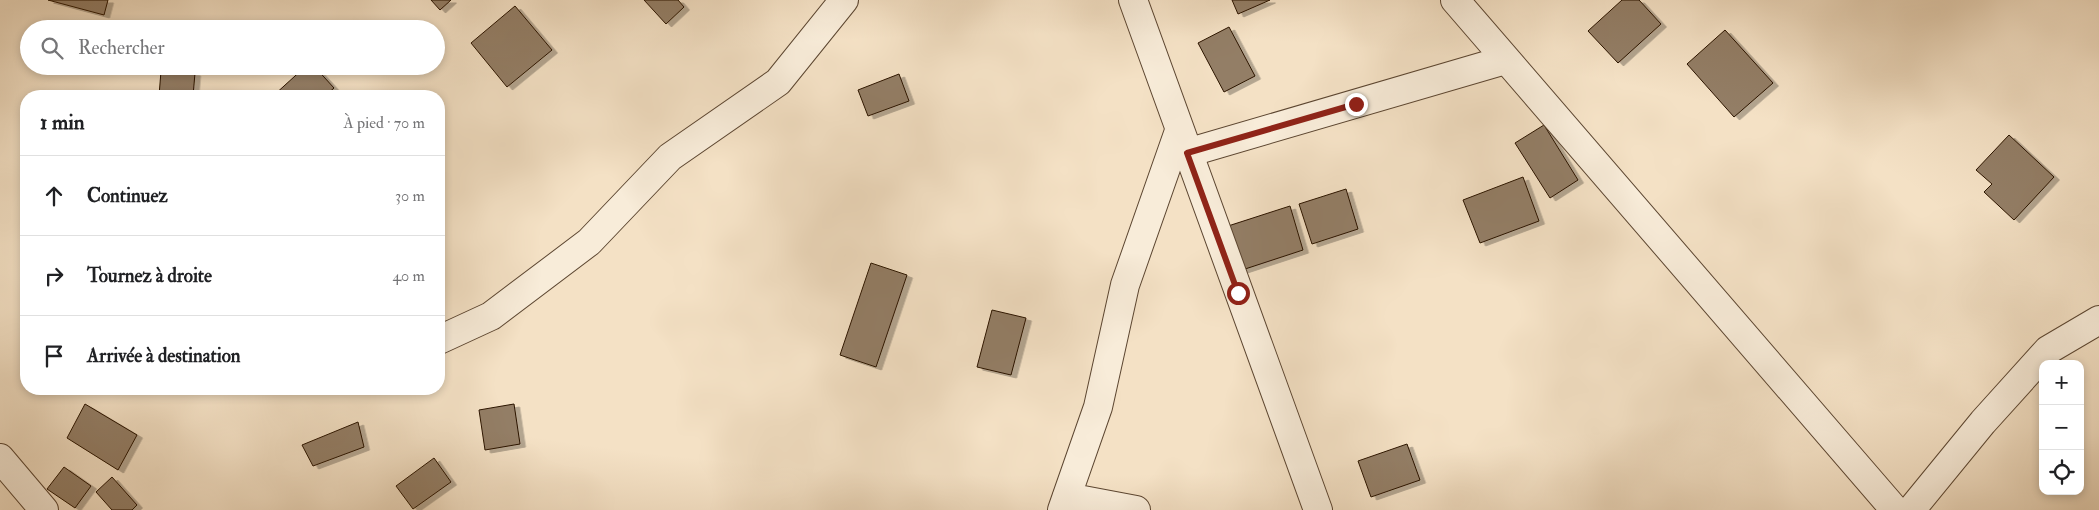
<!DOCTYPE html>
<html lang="fr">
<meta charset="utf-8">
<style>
body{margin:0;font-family:"IM FELL Double Pica",serif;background:#f2f2f2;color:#202124}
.controls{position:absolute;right:15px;bottom:15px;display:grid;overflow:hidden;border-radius:10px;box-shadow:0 2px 8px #0003}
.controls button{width:45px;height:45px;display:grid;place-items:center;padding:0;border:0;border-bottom:1px solid #e0e0e0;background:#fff;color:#202124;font:25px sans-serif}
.stop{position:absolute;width:15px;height:15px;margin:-11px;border:4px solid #8f2418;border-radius:50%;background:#fff}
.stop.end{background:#8f2418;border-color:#fff;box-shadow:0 1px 5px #0008}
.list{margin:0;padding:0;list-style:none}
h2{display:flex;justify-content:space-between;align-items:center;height:65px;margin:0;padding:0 20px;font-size:21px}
h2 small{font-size:16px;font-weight:400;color:#757577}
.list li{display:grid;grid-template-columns:32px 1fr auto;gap:15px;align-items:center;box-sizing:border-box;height:80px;padding:0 20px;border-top:1px solid #e0e0e0}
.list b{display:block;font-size:19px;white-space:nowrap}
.list em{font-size:16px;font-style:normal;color:#757577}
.icon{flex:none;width:28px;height:28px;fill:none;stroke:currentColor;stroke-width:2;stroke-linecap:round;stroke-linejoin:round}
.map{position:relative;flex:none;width:2099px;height:510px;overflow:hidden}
.search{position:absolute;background:#fff;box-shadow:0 2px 8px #0003;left:20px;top:20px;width:425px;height:55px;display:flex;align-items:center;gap:12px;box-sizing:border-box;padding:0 18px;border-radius:28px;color:#757577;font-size:19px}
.panel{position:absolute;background:#fff;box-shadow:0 2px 8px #0003;left:20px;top:90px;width:425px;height:305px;border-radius:20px}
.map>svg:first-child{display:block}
</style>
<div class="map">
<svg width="2099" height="510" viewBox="0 0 2099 510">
<defs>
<filter id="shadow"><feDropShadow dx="5.5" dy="3" stdDeviation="0" flood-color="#0004"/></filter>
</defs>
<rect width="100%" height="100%" fill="#f4e1c5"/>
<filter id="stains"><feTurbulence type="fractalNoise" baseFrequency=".004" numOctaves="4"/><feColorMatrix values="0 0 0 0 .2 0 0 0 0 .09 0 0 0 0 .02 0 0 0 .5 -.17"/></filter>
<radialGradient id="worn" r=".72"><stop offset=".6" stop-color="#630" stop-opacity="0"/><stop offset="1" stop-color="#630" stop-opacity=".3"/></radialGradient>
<g fill="#937e66" stroke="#2a1300" filter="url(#shadow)">
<path d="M48,0h60l-4,15z"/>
<path d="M431,0h20l-11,10z"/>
<path d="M644,0h34l6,7 -18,17z"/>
<path d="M1232,0h38l-32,14z"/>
<path d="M1622,0h17l22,24 -43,39 -30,-32z"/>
<path d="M515,6l37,44 -45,37 -36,-44z"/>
<path d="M1229,27l26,49 -31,16 -26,-49z"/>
<path d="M1725,30l48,53 -39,34 -47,-53z"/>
<path d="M306,66h8l20,22 -9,8h-52z"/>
<path d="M161,71l34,2 -2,23h-34z"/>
<path d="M899,74l10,27 -41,15 -10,-26z"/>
<path d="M1544,125l34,55 -28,18 -35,-55z"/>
<path d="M2009,135l45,42 -40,43 -30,-28 8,-8 -16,-14z"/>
<path d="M1523,177l16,44 -59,22 -17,-43z"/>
<path d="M1346,189l12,40 -46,15 -13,-40z"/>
<path d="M1290,206l13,44 -64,21 -14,-44z"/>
<path d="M871,263l36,12 -31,92 -36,-12z"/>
<path d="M992,310l34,8 -15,57 -34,-8z"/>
<path d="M85,404l52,31 -19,35 -51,-32z"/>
<path d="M514,404l6,40 -35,6 -6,-40z"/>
<path d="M358,422l6,25 -51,19 -11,-21z"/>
<path d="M1407,444l13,36 -49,17 -13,-36z"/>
<path d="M434,458l17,24 -38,27 -17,-23z"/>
<path d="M64,467l27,19 -16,22 -28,-19z"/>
<path d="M112,477l25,28 -5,5h-20l-16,-18z"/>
</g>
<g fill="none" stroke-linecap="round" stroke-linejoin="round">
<g stroke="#5c4631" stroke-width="30">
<g id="minor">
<path d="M1133,0l185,510"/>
<path d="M1455,0l440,510"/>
<path d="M1187,153l318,-93"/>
<path d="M439,340l52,-24 98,-74 81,-85 108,-75 66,-82"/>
<path d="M0,458l44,52"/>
<path d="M1067,497l69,13"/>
<path d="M1062,510l36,-103 27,-122 54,-154"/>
<path d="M1911,510l72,-88 65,-72 51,-30"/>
</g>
</g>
<use href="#minor" stroke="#f8ecd9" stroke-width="28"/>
</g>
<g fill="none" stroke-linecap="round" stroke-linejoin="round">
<path stroke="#8f2418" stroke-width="6" d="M1238,293l-51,-140 169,-49"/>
</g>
<rect width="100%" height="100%" filter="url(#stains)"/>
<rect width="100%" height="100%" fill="url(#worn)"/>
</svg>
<div class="controls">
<button>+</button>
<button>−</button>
<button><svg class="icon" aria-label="locate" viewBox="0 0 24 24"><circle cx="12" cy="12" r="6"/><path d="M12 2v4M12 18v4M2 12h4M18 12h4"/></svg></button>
</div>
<div class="stop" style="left:1238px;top:293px"></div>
<div class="stop end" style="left:1356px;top:104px"></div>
<div class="search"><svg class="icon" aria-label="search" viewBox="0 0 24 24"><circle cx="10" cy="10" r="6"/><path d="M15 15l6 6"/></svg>Rechercher</div>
<section class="panel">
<h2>1 min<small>À pied · 70 m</small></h2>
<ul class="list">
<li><svg class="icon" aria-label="ahead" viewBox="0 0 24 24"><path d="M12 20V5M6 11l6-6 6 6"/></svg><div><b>Continuez</b></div><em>30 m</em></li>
<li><svg class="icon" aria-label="right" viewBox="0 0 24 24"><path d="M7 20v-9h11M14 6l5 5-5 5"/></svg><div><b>Tournez à droite</b></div><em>40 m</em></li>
<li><svg class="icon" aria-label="arrive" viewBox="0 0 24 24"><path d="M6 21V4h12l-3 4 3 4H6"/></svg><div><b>Arrivée à destination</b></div></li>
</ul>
</section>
</div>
